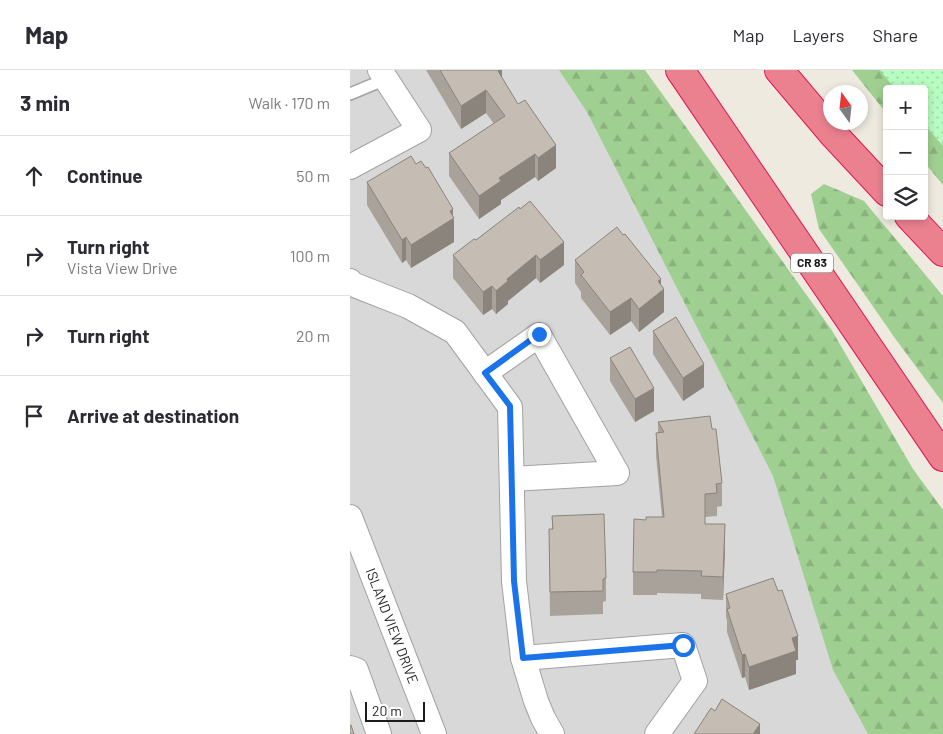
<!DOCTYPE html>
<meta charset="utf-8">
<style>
body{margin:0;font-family:Barlow,sans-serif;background:#f2f2f3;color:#2b2b33}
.controls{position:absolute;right:15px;top:15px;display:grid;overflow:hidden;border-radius:5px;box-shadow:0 2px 8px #0003}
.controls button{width:45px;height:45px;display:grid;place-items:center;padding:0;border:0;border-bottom:1px solid #e1e1e2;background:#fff;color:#2b2b33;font:25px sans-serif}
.compass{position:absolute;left:473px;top:15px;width:45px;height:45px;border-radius:50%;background:#fff;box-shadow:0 2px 8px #0003;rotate:345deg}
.scale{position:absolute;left:15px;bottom:12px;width:60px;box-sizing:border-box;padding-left:5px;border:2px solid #1b1b1b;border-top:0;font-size:14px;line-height:18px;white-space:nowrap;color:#1b1b1b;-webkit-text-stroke:4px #fff;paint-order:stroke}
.stop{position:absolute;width:15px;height:15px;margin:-11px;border:4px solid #1a73e8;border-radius:50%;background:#fff}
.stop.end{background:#1a73e8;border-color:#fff;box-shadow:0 1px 5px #0008}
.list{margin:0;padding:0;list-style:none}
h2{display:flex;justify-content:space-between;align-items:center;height:65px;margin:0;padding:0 20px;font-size:21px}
h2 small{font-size:16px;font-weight:400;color:#7c7c81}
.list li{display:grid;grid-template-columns:32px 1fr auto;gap:15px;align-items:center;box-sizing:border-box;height:80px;padding:0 20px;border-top:1px solid #e1e1e2}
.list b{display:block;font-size:19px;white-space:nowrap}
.list p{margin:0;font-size:16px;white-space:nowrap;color:#7c7c81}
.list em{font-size:16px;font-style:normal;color:#7c7c81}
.icon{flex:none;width:28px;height:28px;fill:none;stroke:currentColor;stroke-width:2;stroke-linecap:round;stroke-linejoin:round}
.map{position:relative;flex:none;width:593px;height:664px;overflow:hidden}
header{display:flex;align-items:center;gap:30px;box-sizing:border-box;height:70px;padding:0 25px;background:#fff;border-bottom:1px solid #e1e1e2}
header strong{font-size:24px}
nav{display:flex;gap:28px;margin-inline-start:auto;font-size:18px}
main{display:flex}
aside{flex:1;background:#fff}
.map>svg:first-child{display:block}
</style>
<header>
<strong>Map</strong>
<nav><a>Map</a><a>Layers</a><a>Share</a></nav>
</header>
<main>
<aside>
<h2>3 min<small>Walk · 170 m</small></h2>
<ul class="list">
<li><svg class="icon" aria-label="ahead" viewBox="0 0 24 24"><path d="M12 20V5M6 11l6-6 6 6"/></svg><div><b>Continue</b></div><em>50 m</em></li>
<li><svg class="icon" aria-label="right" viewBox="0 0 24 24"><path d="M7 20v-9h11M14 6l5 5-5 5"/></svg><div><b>Turn right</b><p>Vista View Drive</p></div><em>100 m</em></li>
<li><svg class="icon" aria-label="right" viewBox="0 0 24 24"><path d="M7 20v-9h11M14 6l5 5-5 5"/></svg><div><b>Turn right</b></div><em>20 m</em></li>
<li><svg class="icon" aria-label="arrive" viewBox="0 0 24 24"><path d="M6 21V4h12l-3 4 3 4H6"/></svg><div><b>Arrive at destination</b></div></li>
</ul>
</aside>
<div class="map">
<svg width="593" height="664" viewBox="0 0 593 664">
<defs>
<pattern id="forest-firs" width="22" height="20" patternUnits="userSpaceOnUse" patternTransform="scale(1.25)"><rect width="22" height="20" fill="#a0d091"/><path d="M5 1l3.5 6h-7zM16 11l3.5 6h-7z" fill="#89b27c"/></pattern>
<pattern id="park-dots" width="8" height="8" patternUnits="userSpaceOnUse" patternTransform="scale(1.25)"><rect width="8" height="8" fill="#b7fcc1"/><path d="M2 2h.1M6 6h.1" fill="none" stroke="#9dd7a5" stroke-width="1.8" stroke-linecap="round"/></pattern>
</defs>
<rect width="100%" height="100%" fill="#eeeadf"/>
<path fill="#d9d8d8" d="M0,0h262l331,664h-593z"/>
<g fill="url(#forest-firs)">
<path d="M209,0h86l186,259 82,140 30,41v224h-75l-35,-64 -60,-194 -186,-364z"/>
<path d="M502,0h91v115l-19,-23v-73h-37v25z"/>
<path d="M474,114l40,17 79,95v107l-46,-62 -78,-112 -8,-35z"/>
</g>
<path fill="url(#park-dots)" d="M530,0h63v76l-19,-22v-35h-29z"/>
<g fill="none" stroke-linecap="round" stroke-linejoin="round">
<g stroke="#a2a2a2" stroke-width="14">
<path id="lane" d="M0,24l36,-15"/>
</g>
<g stroke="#a2a2a2" stroke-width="26">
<g id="street">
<path d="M0,97l69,-37 -39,-60"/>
<path d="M0,211l2,3 56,22 47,26 55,75 4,174 9,77 13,43 7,17 9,16"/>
<path d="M135,303l54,-38 78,138 -105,6"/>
<path d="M0,447l84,217"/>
<path d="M173,588l160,-13 12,36 -38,53"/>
<path d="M0,598l6,2 23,64"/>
</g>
</g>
<g stroke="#df1852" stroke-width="30">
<g id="highway">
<path d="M330,0l263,387"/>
<path d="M429,0l54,64 54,58"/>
<path d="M559,146l34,36"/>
</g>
</g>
<use href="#lane" stroke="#fff" stroke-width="11"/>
<use href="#street" stroke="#fff" stroke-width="24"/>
<use href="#highway" stroke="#eb818f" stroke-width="28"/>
</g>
<g fill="#a9a29a">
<path d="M76,0h76v8l54,90 -18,13 -3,-4 -34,23v4l-22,15 -30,-43v-23l45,-29 -8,-11 -25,16z"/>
<path d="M66,94l37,52 1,26 -43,26 -5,-8 -4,3 -35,-58v-23z"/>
<path d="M169,137l45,58 -24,18 -4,-5 -28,23v3l-12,10 -4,-5 -9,6 -30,-37v-23l23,-15z"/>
<path d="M225,190l86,25 3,27 -25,20 -8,-11 -21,14 -29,-37v-6l-6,-9z"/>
<path d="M303,261l51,56 -21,14 -30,-47z"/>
<path d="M260,288l44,53 -19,11 -25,-41z"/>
<path d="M308,352l54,7 10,54v23l-5,1v9l-12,1v7l20,23 -2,53 -22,-1v-5l-44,-1v2h-24v-23l29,-55 -6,-61v-23h2z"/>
<path d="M202,446l54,62v23l-3,1v12l-53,2 -1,-87h3z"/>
<path d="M376,524l72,66h-2v14l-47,16 -4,-13 -3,1 -15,-46v-12l-1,-3z"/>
</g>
<g fill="#8a847d">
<path d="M150,0h2v22l-4,-21z"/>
<path d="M136,20v23l-25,16v-23z"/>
<path d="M206,75v23l-18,13v-23z"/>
<path d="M185,84v23l-34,23v4l-22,15v-23l20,-18z"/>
<path d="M103,139v11l1,-2v24l-43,26v-23z"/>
<path d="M56,167v23l-4,3v-23z"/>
<path d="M214,172v23l-24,18v-23z"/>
<path d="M186,185v23l-28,23v3l-12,10v-23l11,-12z"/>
<path d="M311,209v13l3,-3v23l-25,20v-23l19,-28z"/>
<path d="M142,216v23l-9,6v-23z"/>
<path d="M281,228v23l-21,14v-23z"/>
<path d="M354,294v23l-21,14v-23z"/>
<path d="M304,318v23l-19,11v-23z"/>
<path d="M375,454v23l-2,53v-23z"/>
<path d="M448,566v24h-2v14l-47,16v-23l43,-29z"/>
<path d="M395,584v23l-3,1v-23z"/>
<path d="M410,654v10h-7z"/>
</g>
<g fill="#c5bcb3" stroke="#8a847d">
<path d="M90,0h60l-2,1 20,33 7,-4 31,45 -18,13 -3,-4 -36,24 2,3 -22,15 -30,-43 56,-37 -19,-26 -25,16z"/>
<path d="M61,86l5,8 5,-3 5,7 2,-1 25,42 -3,2 4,7 -43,27 -5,-8 -4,3 -35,-58z"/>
<path d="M180,131l34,41 -24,18 -4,-5 -29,24 1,2 -12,10 -4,-5 -9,6 -30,-37 21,-16 2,1 43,-33 1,2z"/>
<path d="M267,157l6,8 2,-1 36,45 -3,2 6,8 -25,20 -8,-11 -21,14 -29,-37 3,-3 -9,-12z"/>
<path d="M326,247l28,47 -21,14 -30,-47z"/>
<path d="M280,277l24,41 -19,11 -25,-41z"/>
<path d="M360,346l2,13h4l6,54 -6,1 1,9 -12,1v30h20l-2,53 -22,-1 1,-5 -45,-1v2h-24l1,-53 12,1v-3h18l-8,-84 8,-1 -6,-10z"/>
<path d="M254,444l2,64 -3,1v12l-53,1 -1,-63h4l-1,-13z"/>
<path d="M423,508l5,13 4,-1 16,46 -6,2 4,13 -47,16 -4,-13 -3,1 -15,-46 3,-1 -4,-14z"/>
<path d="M372,629l38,25 -7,10h-59l17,-26 4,3z"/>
<path d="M0,655h1l3,9h-4z"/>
</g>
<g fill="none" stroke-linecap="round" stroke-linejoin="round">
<path stroke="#1a73e8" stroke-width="6" d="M189,264l-54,39 25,33 4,175 9,77 160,-13"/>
</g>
<g text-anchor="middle" stroke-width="4" stroke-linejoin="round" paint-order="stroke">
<rect fill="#fff" stroke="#5f5f5f" stroke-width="1" x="441" y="183.5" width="42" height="19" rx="4"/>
<g font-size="12" font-weight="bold" fill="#1b1b1b">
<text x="462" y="197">CR 83</text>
</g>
<g font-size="14" fill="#1b1b1b" stroke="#fff">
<text transform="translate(42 556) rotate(69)" y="5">ISLAND VIEW DRIVE</text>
</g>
</g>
</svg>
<div class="controls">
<button>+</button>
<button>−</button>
<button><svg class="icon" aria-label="layers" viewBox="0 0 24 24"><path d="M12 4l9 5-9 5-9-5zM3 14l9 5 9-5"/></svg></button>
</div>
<svg class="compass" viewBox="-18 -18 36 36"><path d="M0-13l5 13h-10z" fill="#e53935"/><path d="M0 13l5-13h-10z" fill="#7c7c81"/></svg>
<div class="scale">20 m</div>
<div class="stop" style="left:333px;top:575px"></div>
<div class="stop end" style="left:189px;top:264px"></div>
</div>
</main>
